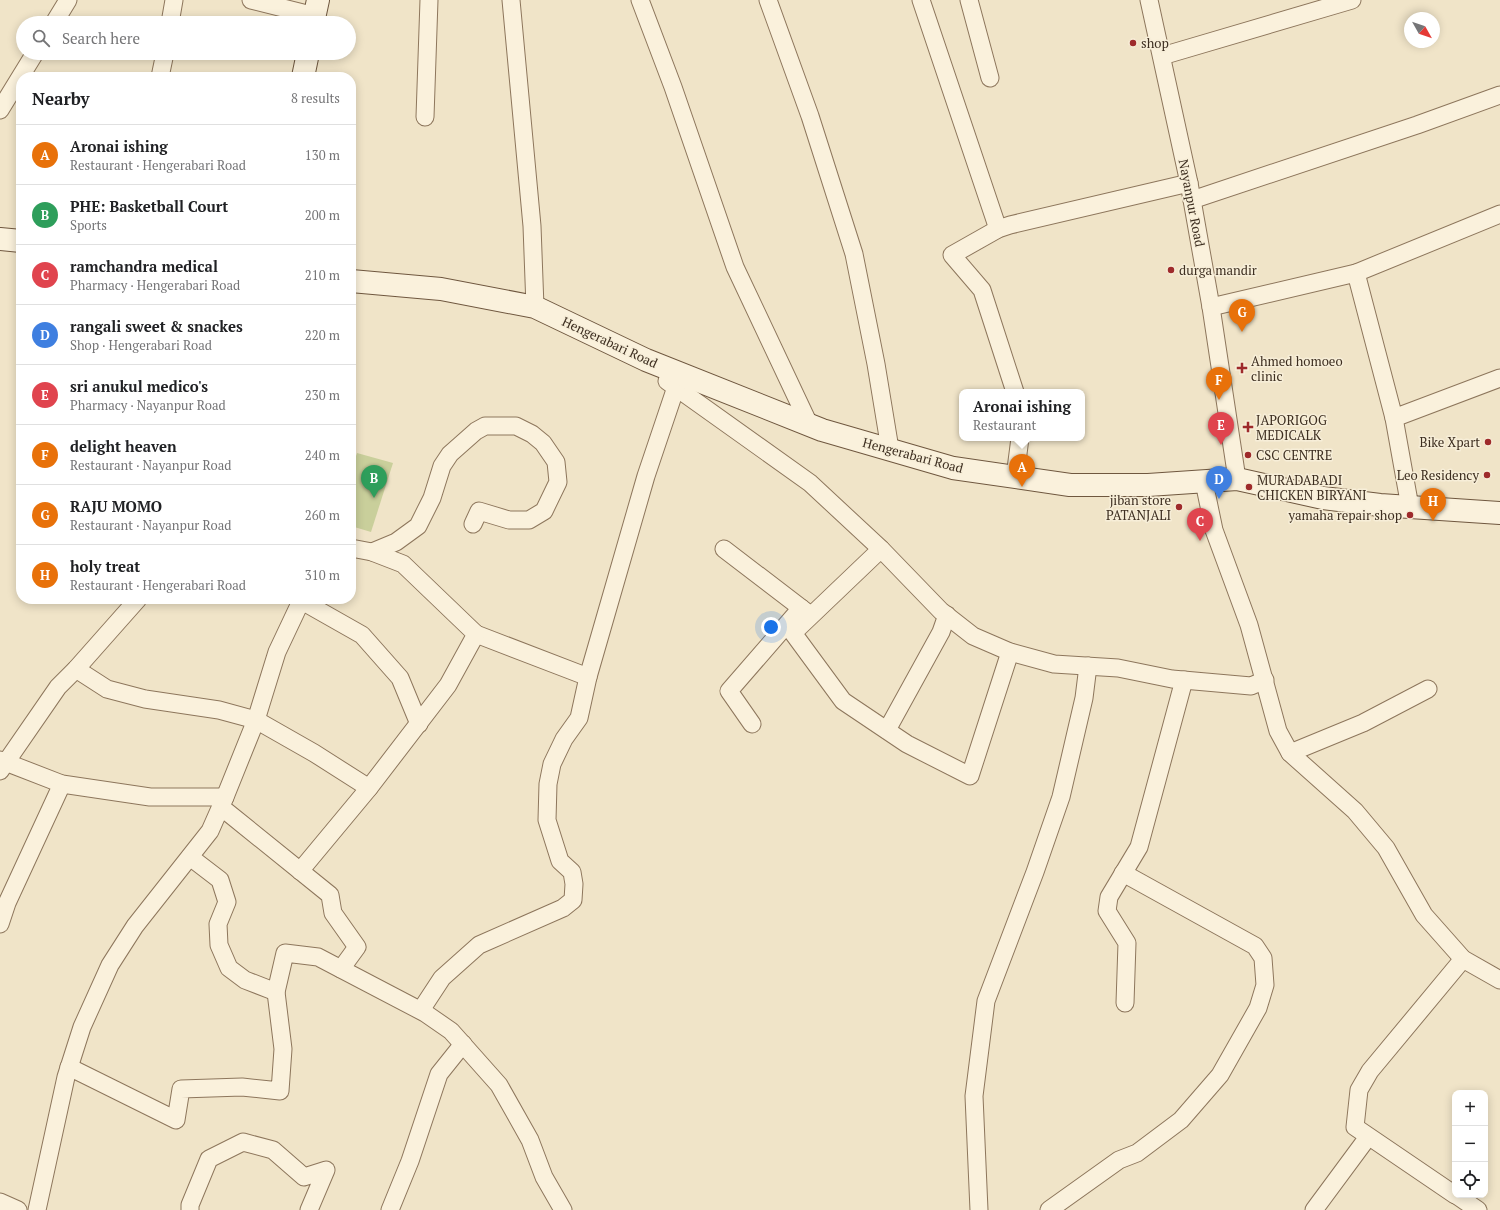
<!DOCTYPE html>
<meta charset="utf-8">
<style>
body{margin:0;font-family:"PT Serif",serif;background:#f6f6f6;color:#202124}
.controls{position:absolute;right:12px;bottom:12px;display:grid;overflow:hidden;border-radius:8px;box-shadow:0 2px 10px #0003}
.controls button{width:36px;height:36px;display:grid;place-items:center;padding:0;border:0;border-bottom:1px solid #e0e0e0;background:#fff;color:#202124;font:20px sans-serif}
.compass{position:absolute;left:1404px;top:12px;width:36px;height:36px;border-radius:50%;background:#fff;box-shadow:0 2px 10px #0003;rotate:130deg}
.you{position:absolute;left:771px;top:627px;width:14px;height:14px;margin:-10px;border:3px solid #fff;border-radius:50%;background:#1a73e8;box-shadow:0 0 0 6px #1a73e833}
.badge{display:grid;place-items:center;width:26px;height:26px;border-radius:50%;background:#9e2a2b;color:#fff;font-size:13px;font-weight:700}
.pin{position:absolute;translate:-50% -33px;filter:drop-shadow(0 1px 2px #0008)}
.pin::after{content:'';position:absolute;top:21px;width:14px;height:12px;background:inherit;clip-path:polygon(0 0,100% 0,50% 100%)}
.popup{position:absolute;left:959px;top:389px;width:126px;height:52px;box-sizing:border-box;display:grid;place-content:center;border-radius:8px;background:#fff;filter:drop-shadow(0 1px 3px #0005);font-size:13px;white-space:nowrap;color:#757577}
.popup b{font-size:15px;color:#202124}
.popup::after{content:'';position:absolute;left:50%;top:100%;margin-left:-8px;border:8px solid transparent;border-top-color:#fff}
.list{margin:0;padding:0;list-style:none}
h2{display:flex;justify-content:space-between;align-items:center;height:52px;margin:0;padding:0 16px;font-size:17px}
h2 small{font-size:13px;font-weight:400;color:#757577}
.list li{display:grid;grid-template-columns:26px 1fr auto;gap:12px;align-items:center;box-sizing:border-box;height:60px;padding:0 16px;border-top:1px solid #e0e0e0}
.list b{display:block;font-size:15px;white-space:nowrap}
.list p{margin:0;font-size:13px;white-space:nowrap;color:#757577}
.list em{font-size:13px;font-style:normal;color:#757577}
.icon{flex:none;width:22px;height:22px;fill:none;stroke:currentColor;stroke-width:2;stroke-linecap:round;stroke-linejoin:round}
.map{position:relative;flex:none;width:1500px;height:1210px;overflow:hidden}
.search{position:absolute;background:#fff;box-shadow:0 2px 10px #0003;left:16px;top:16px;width:340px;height:44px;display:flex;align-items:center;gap:10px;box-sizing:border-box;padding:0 14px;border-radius:22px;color:#757577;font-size:15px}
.panel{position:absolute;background:#fff;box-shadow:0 2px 10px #0003;left:16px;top:72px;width:340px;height:532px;border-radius:16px}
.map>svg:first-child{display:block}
</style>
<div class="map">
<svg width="1500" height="1210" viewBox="0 0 1500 1210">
<rect width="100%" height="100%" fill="#f0e4c8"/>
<path fill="#c9cf9b" d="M357,453l36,10 -22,69 -20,-6v-55z"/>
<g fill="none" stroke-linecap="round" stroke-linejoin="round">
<g stroke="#8d765c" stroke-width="19">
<g id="street">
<path d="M251,0l64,16"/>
<path d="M511,0l21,226 3,81"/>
<path d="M640,0l33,87 62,180 74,157"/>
<path d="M768,0l42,116 44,138 22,110 14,85"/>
<path d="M921,0l77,229"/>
<path d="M969,0l21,78"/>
<path d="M1149,0l40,183 22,124 26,172"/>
<path d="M54,23l14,-23"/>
<path d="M170,23l4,-23"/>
<path d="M1162,56l190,-56"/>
<path d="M160,77l5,-24"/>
<path d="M0,110l35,-57"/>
<path d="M425,117l4,-117"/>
<path d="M1192,200l225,-75 83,-30"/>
<path d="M1356,273l144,-59"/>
<path d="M1211,307l145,-34 38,145 106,-40"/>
<path d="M667,381l143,102 71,66 60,62 32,25 37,16 44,12 64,4 54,11 79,7 14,-6"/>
<path d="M1015,392l-33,-102 -30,-35 46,-26 12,-4 179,-42"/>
<path d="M1394,418l16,89"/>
<path d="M1015,477l5,-39"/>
<path d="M1204,482l10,48 35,95 29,106 12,22 65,58 31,37 38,67 39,44 37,21"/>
<path d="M724,549l85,65"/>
<path d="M881,549l-88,84 50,68 64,43 63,32 40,-124"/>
<path d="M372,552l24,-10 22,-16 14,-28 10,-32 8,-12 26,-23 9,-5h31l16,8 11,9 13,19 2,20 -14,29 -15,9h-20l-30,-9 -6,13"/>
<path d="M302,601l60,34 38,43 19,46"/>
<path d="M476,634l112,43"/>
<path d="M76,669l31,20 38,10 74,11 37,10 58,33 55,35"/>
<path d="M752,724l-23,-33 72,-83"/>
<path d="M887,730l54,-98 6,-17"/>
<path d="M1290,753l73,-30 65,-34"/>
<path d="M0,760l62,24 88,13h75"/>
<path d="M0,771l58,-84 18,-18 62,-70"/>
<path d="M221,807l109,88 3,18 24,34 -16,22"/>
<path d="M190,857l30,23 7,22 -9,22 1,21 10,23 16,12 31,12"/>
<path d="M300,871l69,-83 79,-103 28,-51 -73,-70 -31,-12 -21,-4"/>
<path d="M0,924l7,-21 55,-119"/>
<path d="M1125,1003l2,-60 -20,-32 2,-14 30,-50 45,-167"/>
<path d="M421,1010l21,-32 37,-33 84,-37 10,-8 1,-16 -2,-12 -12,-11 -13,-41 1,-36 4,-20 12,-25 15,-21 9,-41 58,-201 30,-89"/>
<path d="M69,1067l107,53 5,-31 61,-2 38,4 3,-42 -7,-57 9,-39 33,4 107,56 26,18 48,54 31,55 14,37 19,33"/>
<path d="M1455,1195l-100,-68 4,-37 11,-19 93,-112"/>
<path d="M1456,1195l22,15"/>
<path d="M0,1202l18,8"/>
<path d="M37,1210l29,-133 16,-50 28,-62 25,-39 75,-95 15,-34 31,-77 21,-68 25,-53"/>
<path d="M190,1210v-5l19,-46 34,-17 30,8 31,27 22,-7 -17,40"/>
<path d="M390,1210l20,-49 29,-87 24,-30"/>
<path d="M979,1210l-5,-114 12,-95 49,-129 26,-75 23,-99 4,-32"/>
<path d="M1049,1210l70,-50 18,-7 44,-33 39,-45 38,-67 7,-23 -2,-27 -8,-12 -132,-73"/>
<path d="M1314,1210l54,-73"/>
</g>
</g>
<g stroke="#6f573f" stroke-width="24">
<g id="secondary">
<path d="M313,23l5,-23"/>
<path d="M303,77l5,-24"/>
<path d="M0,239l21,2"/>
<path d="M351,281l90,8 94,18 111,53 176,70 131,38 117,17h78l89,-6 86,19 57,7 120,8"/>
</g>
</g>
<use href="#street" stroke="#faf1dc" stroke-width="17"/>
<use href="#secondary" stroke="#faf1dc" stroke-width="22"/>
</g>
<g fill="#9e2a2b" stroke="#f7eed8" stroke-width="1.5">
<circle cx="1133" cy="43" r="4"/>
<circle cx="1171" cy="270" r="4"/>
<path d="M1240 362h4v4h4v4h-4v4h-4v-4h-4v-4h4z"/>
<path d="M1246 421h4v4h4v4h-4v4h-4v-4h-4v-4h4z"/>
<circle cx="1488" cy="442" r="4"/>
<circle cx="1248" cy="455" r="4"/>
<circle cx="1487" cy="475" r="4"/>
<circle cx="1249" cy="487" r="4"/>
<circle cx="1179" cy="507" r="4"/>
<circle cx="1410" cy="515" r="4"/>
</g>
<g text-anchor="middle" stroke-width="3" stroke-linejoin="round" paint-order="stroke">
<g font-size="13" fill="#3d2e20" stroke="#f7eed8" text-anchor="start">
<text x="1141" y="48">shop</text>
<text x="1179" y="275">durga mandir</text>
<text x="1251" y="366">Ahmed homoeo<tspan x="1251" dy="15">clinic</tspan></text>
<text x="1256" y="425">JAPORIGOG<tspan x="1256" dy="15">MEDICALK</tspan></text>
<text x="1480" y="447" text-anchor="end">Bike Xpart</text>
<text x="1256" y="460">CSC CENTRE</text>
<text x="1479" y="480" text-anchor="end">Leo Residency</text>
<text x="1257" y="485">MURADABADI<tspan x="1257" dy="15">CHICKEN BIRYANI</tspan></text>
<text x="1171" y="505" text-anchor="end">jiban store<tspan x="1171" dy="15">PATANJALI</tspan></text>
<text x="1402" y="520" text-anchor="end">yamaha repair shop</text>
</g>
<g font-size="13" fill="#3d2e20" stroke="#f7eed8">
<text transform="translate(1192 203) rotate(79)" y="5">Nayanpur Road</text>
<text transform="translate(610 342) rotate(25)" y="5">Hengerabari Road</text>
<text transform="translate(913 455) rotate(15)" y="5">Hengerabari Road</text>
</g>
</g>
</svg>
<div class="controls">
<button>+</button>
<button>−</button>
<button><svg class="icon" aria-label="locate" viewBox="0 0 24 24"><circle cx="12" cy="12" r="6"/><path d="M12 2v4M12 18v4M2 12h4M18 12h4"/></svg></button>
</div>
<svg class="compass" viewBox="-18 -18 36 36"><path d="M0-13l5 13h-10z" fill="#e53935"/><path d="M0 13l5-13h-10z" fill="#757577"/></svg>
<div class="you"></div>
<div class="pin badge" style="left:1022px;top:487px;background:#e8710a">A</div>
<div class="popup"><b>Aronai ishing</b>Restaurant</div>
<div class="pin badge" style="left:374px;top:498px;background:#2e9e5b">B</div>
<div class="pin badge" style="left:1200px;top:541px;background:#e0444e">C</div>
<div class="pin badge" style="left:1219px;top:499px;background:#3f7fe0">D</div>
<div class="pin badge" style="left:1221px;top:445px;background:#e0444e">E</div>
<div class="pin badge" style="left:1219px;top:400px;background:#e8710a">F</div>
<div class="pin badge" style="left:1242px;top:332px;background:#e8710a">G</div>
<div class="pin badge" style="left:1433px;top:521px;background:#e8710a">H</div>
<div class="search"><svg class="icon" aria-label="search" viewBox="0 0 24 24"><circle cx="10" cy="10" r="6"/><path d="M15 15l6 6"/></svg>Search here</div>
<section class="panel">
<h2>Nearby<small>8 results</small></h2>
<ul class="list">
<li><span class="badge" style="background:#e8710a">A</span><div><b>Aronai ishing</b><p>Restaurant · Hengerabari Road</p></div><em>130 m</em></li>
<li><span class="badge" style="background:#2e9e5b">B</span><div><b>PHE: Basketball Court</b><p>Sports</p></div><em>200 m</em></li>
<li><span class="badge" style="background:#e0444e">C</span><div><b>ramchandra medical</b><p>Pharmacy · Hengerabari Road</p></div><em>210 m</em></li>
<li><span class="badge" style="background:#3f7fe0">D</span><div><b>rangali sweet &amp; snackes</b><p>Shop · Hengerabari Road</p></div><em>220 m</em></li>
<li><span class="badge" style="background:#e0444e">E</span><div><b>sri anukul medico's</b><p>Pharmacy · Nayanpur Road</p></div><em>230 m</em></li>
<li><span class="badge" style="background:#e8710a">F</span><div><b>delight heaven</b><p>Restaurant · Nayanpur Road</p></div><em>240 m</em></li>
<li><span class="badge" style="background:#e8710a">G</span><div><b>RAJU MOMO</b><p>Restaurant · Nayanpur Road</p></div><em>260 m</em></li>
<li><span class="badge" style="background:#e8710a">H</span><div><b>holy treat</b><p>Restaurant · Hengerabari Road</p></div><em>310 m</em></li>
</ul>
</section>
</div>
